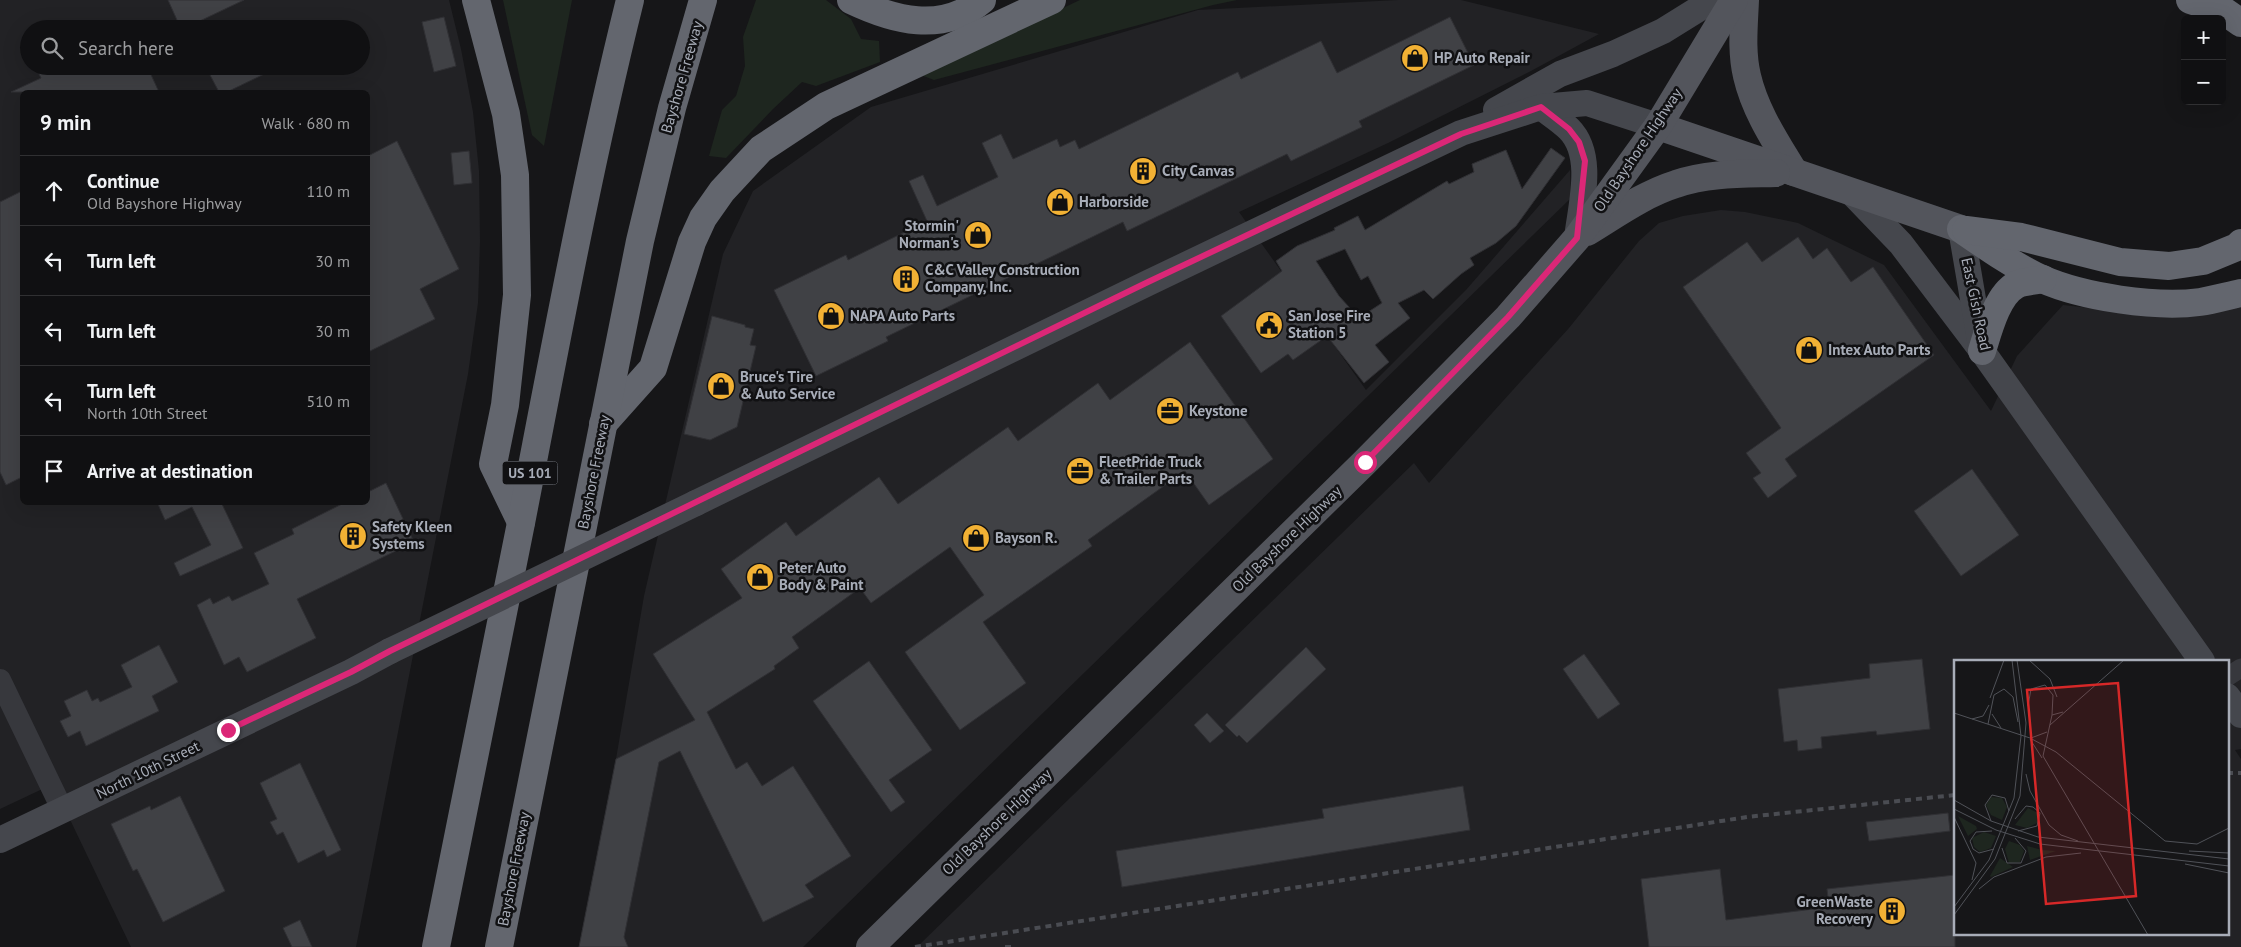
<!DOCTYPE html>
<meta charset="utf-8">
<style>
body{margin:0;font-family:"PT Sans",sans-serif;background:#1e1e20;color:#f1f3f6}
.controls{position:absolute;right:15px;top:15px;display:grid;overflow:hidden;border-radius:8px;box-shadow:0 5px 20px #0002}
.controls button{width:45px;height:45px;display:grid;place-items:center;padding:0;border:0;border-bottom:1px solid #303032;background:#101012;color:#f1f3f6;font:25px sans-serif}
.stop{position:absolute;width:15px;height:15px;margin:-11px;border:4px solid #db2777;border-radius:50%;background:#fff}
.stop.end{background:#db2777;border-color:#fff;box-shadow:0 1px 5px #0008}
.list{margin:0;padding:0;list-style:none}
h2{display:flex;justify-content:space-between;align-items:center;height:65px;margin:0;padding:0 20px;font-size:21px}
h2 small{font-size:16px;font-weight:400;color:#9c9d9f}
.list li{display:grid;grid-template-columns:32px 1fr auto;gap:15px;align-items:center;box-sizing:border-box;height:70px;padding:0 20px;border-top:1px solid #303032}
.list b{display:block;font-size:19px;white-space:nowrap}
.list p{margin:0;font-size:16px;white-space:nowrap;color:#9c9d9f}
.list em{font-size:16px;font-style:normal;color:#9c9d9f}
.icon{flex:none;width:28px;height:28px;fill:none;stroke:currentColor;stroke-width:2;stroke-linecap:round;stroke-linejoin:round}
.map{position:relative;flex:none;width:2241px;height:947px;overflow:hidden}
.search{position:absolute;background:#101012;box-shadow:0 5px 20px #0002;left:20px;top:20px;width:350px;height:55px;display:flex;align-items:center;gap:12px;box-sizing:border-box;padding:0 18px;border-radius:28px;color:#9c9d9f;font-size:19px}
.panel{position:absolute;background:#101012;box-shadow:0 5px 20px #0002;left:20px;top:90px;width:350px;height:415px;border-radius:8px}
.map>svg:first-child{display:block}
</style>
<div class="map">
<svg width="2241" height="947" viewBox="0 0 2241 947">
<rect width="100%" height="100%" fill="#161618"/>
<g fill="#222225" fill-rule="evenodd">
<path d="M0,0h449l12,49 12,63 6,59 1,70 -2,62 -10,71 -112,573h-225l-78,-163 -53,25zM29,29h332v37h-332zM22,92h346v410h-346z"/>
<path d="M1398,0h63l138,34 -68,37 -143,72 -149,69 127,178 100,-100 104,-120 1,28 -768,749h-224l37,-188 28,-163 79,-342 30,-63 118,-84 327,-97z"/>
<path d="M1721,210l24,2 53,11 86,42 107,146 26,-55 46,-51 101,11 77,-18v451l-6,1 6,9v188h-1324l497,-484 15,20 140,-155 70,-87 20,-18 24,-7zM1955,661h272v272h-272z"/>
</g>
<g fill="#1e261f">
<path d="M503,0h69l-28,146 -12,-11z"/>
<path d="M756,0h70l25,19 10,20 18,2 1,21 -64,24 -14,-4 -29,27 -47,49 -17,-2 13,-46 14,-14 9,-30 -2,-29z"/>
<path d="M1080,0h157l-24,5 -279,75 -13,-5z"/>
</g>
<g fill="#404145" stroke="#303034" fill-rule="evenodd">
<path d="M168,0h76l-61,29h-2z"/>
<path d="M444,17l12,49 -22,6 -12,-50z"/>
<path d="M1450,17l24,48 -115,56 3,6 -71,34 -4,-7 -160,77 -4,-9 -237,115 2,4 -72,35 -42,-86 72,-35 2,5 79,-39 -18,-40 14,-6 14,31 61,-29 -16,-34 19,-9 12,25 44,-20 3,8 15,-7 4,9 159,-77 3,7 80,-38 16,32z"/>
<path d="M56,66h91l12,26h-148l30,-14 -2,-4z"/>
<path d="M227,66h54l-54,26h-8l-9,-17z"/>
<path d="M397,141l62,128 -39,20 15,30 -67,33v-196z"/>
<path d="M1551,148l14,10 -49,68 -20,17 -26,15 4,7 -13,9 -28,25 -9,-9 -26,13 12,15 -35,27 14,17 -25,21 -37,-47 -34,24 -5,-6 -27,19 -40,-57 61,-45 -6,-10 21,-15 38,-16 -1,-2 24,-12 7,14 82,-49 2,3 25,-12 -2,-8 34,-14 16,39zM1345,249l16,31 7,-4 14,27 -23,15 -20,-22 -23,-35z"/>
<path d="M469,151l3,32 -18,2 -3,-32z"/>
<path d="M22,191v286l-16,8 -6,-13v-270z"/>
<path d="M1798,237l15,22 14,-11 24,34 22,-15 61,88 -149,104 12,17 -29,22 -15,-20 8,-5 -15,-20 35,-25 -98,-141 64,-45 15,20z"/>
<path d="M712,316l33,9v2l9,2 -4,16 6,1 -19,81 -27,13 -26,-6z"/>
<path d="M1190,342l83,117 -64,46 -24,-34 -97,69 4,6 -109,76 43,61 -66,47 -55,-78 79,-57 -34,-48 -79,56 -11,-15 -68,49 7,11 -25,18 1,3 -68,43 29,57 11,-7 15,24 31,-20 58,90 -46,29 9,12 -51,25 -83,-171 -21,11 -35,175 4,10h-49l37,-188 79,-39 -42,-66 89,-56 -21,-29 65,-47 10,14 83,-59 19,27 110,-77 10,14 80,-58 12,17z"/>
<path d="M1972,469l47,66 -58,41 -47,-65z"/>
<path d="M386,483l28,59 -117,57 19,39 -69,34 -8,-15 -15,8 -27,-60 13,-7 3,6 16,-8 3,5 37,-17 -15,-31 40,-19 -2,-5 54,-27h22v-10z"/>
<path d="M157,502h64l22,46 -63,28 -6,-13 37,-18 -19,-38 -27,13z"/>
<path d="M159,645l19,37 -26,14 7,15 -73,35 -6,-15 -12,6 -8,-16 11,-5 -7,-15 23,-11 5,11 6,-3 2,4 32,-15 -11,-22z"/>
<path d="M1306,647l20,22 -79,74 -8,-8 -2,2 -12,-12z"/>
<path d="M1584,654l36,50 -22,15 -35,-50z"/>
<path d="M1922,659l8,70 -53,6 -1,-4 -55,6 1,11 -24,3 -1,-11 -13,2 -6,-53 92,-11 -1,-14z"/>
<path d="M869,661l63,89 -43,30 16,22 -14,10 -78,-111z"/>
<path d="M1207,713l17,18 -14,12 -16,-18z"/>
<path d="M300,763l41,87 -14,7 -3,-7 -26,13 -15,-31 -6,3 -7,-13 7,-3 -17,-36z"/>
<path d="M1463,786l7,44 -348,57 -6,-36 208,-33 -2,-9z"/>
<path d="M180,796l45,95 -62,31 -26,-53 -4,2 -22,-47 39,-18 1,4z"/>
<path d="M1948,813l2,18 -81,10 -3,-19z"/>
<path d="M1720,869l6,51 103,-13 -2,-18 128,-14v72h-306l-8,-68z"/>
<path d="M300,920l12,27h-20l-9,-19z"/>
</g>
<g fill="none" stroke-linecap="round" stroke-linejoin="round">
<path stroke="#37383d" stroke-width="19" d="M2227,677l14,-9"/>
<path stroke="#37383d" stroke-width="22" d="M0,680l63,131"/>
<g stroke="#45474d" stroke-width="26">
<path d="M1541,107c9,7 20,14 28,22 26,26 12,75 8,109"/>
<path d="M1496,110l64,-36 53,-20 50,-23 50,-31"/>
<path d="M1851,192l50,52 81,107 220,310"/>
<path d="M1961,229l20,117"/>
<path d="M696,503l452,-220 313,-150 80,-26 46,-4 71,23"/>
<path d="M2227,696l14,19"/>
<path d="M0,840l351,-168 39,-21"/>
</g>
<g stroke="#53555c" stroke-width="28">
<path d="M1745,0c-1,25 -4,51 2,76 8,35 29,66 47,96"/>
<path d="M1658,126l303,103"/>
<path d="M1587,232c28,-17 57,-38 89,-48 32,-11 66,-10 100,-11"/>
<path d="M870,947l495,-485 143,-145 69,-79 81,-112 76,-126"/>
</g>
<g stroke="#63666e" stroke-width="28">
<path d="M476,0l30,114 9,61 2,120 -12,110 -12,59 28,58"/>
<path d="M851,0c42,20 91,34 131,0"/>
<path d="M2190,0l34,11 17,12"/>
<path d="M1961,229c26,18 53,37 81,50 41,18 114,29 158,23 14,-2 27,-6 41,-9"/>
<path d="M1966,230l55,7 99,25 49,4 34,-5 34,-14 4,-4"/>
<path d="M1982,351c6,-19 15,-56 34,-66 7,-4 19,-4 27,-6"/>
<path d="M603,424l50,-56 39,-126 11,-24 19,-27 39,-42 65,-43 226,-106"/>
<path d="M436,947c28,-141 57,-283 85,-424 34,-175 66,-350 109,-523"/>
<path d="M499,947l141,-706 32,-133 31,-108"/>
</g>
<g stroke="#4a4c52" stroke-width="4" stroke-dasharray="6 5" stroke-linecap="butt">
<path d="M2227,773h14"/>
<path d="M915,947l832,-130 208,-22"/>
<path d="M1005,947h9"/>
</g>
<path stroke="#45474d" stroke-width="26" d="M390,651l306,-148"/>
</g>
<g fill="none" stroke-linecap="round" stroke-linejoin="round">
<path stroke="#db2777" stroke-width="6" d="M228,730l123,-58 39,-21 758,-369 313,-148 80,-27 28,22 10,13 6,19 -8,77 -69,79 -143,145"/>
</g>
<defs>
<g id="shop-disc" transform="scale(1.4375)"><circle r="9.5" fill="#f2b134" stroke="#111113"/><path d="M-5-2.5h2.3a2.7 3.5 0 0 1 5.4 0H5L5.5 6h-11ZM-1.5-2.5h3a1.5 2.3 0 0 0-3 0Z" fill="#111"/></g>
<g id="building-disc" transform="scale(1.4375)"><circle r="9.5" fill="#f2b134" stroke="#111113"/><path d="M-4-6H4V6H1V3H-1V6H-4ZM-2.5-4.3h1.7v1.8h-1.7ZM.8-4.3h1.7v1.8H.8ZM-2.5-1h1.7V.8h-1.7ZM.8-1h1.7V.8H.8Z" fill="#111"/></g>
<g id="civic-disc" transform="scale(1.4375)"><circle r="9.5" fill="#f2b134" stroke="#111113"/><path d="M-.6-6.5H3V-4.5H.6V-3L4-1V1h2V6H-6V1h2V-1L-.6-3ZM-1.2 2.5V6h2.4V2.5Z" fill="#111"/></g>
<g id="office-disc" transform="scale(1.4375)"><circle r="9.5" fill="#f2b134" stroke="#111113"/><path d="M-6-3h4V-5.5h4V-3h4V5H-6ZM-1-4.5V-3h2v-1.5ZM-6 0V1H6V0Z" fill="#111"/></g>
</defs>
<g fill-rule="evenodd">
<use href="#shop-disc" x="1415" y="58"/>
<use href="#building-disc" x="1143" y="171"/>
<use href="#shop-disc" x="1060" y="202"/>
<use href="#shop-disc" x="978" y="235"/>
<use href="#building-disc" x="906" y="279"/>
<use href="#shop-disc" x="831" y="316"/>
<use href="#civic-disc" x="1269" y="325"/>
<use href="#shop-disc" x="1809" y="350"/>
<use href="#shop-disc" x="721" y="386"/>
<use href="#office-disc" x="1170" y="411"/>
<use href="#office-disc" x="1080" y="471"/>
<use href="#building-disc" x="353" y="536"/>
<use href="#shop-disc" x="976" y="538"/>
<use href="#shop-disc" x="760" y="577"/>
<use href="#building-disc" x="1892" y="911"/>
</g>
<g text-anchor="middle" stroke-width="5" stroke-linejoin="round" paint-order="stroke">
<rect fill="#111113" stroke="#7b7e86" stroke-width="1" x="502.5" y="461.5" width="55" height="23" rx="4"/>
<g font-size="14" font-weight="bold" fill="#a8adb8">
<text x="530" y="478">US 101</text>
</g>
<g font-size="15" font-weight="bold" fill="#a8adb8" stroke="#111113" text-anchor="start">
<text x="1434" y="63">HP Auto Repair</text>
<text x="1162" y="176">City Canvas</text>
<text x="1079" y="207">Harborside</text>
<text x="959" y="231" text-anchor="end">Stormin'<tspan x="959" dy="17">Norman's</tspan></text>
<text x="925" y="275">C&amp;C Valley Construction<tspan x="925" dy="17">Company, Inc.</tspan></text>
<text x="850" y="321">NAPA Auto Parts</text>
<text x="1288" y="321">San Jose Fire<tspan x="1288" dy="17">Station 5</tspan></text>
<text x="1828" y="355">Intex Auto Parts</text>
<text x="740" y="382">Bruce's Tire<tspan x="740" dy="17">&amp; Auto Service</tspan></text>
<text x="1189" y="416">Keystone</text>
<text x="1099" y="467">FleetPride Truck<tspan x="1099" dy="17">&amp; Trailer Parts</tspan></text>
<text x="372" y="532">Safety Kleen<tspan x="372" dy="17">Systems</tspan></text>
<text x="995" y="543">Bayson R.</text>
<text x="779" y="573">Peter Auto<tspan x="779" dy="17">Body &amp; Paint</tspan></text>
<text x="1873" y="907" text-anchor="end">GreenWaste<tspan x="1873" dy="17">Recovery</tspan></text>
</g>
<g font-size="15" fill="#a8adb8" stroke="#111113">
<text transform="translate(682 77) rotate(-74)" y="5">Bayshore Freeway</text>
<text transform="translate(1638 150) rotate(-56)" y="5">Old Bayshore Highway</text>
<text transform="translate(1976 304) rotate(78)" y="5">East Gish Road</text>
<text transform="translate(594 472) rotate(-79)" y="5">Bayshore Freeway</text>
<text transform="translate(1287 539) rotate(-44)" y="5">Old Bayshore Highway</text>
<text transform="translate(148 770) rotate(-26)" y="5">North 10th Street</text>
<text transform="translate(997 822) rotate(-44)" y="5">Old Bayshore Highway</text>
<text transform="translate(514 869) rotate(-79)" y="5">Bayshore Freeway</text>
</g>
</g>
<g transform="translate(1954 660)">
<rect width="275" height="275" fill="#161618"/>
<path d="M37,137l11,1 5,9 -5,13 -11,-5 -5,-10zM74,148l10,5 -1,10 -10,5 -12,-3zM4,156l18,10 1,3 -9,7zM30,172l12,4 -5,12 -11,4 -6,-5 -2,-9zM55,181l11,4 4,6 -4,11 -11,1 -4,-14zM73,186l15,4 14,1 -26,9zM46,198l13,9 -22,10 -1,-1z" fill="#1e261f"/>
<path fill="none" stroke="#505258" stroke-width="1" d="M75,0l21,19 7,18M36,38l14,-38M74,46l3,-17 14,-4 8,10 -1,20M109,52l-11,3 -9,41 105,179M0,53l76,25 26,14 109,89 32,3 32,-16M38,54l9,14M18,59l11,-3 6,-11M34,64l6,-29 10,-6 9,8 5,25M96,65l74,-65M77,78l16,-6M76,79l12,19M72,114l4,17 19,34 12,10 17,6M0,140l37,21 47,16 191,22M0,149l42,21 44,14 189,22M0,157l22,46 -4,17M61,159l11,-13 7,1 7,6 -3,13 -19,5M37,161l-6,-16 7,-10 13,3 4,13M38,171l-16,1 -6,9 3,8 6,4 15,-4M48,188l5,15h14l5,-12 -11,-13M235,191l40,2M231,204l44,9M25,229l15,-12 52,-20 35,-4M0,247l35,-47 25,-62 7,-62 -9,-76M0,255l41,-56 25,-63 6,-73 -9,-63"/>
<path fill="#d62828" fill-opacity="0.15" stroke="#d62828" stroke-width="2.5" d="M164,23l18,213 -90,8 -19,-214z"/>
<rect width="275" height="275" fill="none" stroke="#a8adb8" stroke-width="2.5"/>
</g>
</svg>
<div class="controls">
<button>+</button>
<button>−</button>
</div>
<div class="stop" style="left:1365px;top:462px"></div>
<div class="stop end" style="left:228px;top:730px"></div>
<div class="search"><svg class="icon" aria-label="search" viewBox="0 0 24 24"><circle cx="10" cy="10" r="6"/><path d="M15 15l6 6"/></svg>Search here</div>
<section class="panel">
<h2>9 min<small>Walk · 680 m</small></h2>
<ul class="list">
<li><svg class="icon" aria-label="ahead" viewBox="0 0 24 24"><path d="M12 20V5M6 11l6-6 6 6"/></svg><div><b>Continue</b><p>Old Bayshore Highway</p></div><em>110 m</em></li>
<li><svg class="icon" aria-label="left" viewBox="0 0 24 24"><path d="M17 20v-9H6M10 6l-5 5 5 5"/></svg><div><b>Turn left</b></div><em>30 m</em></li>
<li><svg class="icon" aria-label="left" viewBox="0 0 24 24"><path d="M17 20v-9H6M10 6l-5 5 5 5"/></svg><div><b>Turn left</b></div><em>30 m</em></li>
<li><svg class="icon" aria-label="left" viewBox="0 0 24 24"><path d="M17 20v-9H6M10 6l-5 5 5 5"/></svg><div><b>Turn left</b><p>North 10th Street</p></div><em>510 m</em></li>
<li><svg class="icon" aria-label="arrive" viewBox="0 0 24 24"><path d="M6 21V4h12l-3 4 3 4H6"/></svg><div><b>Arrive at destination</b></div></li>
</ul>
</section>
</div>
